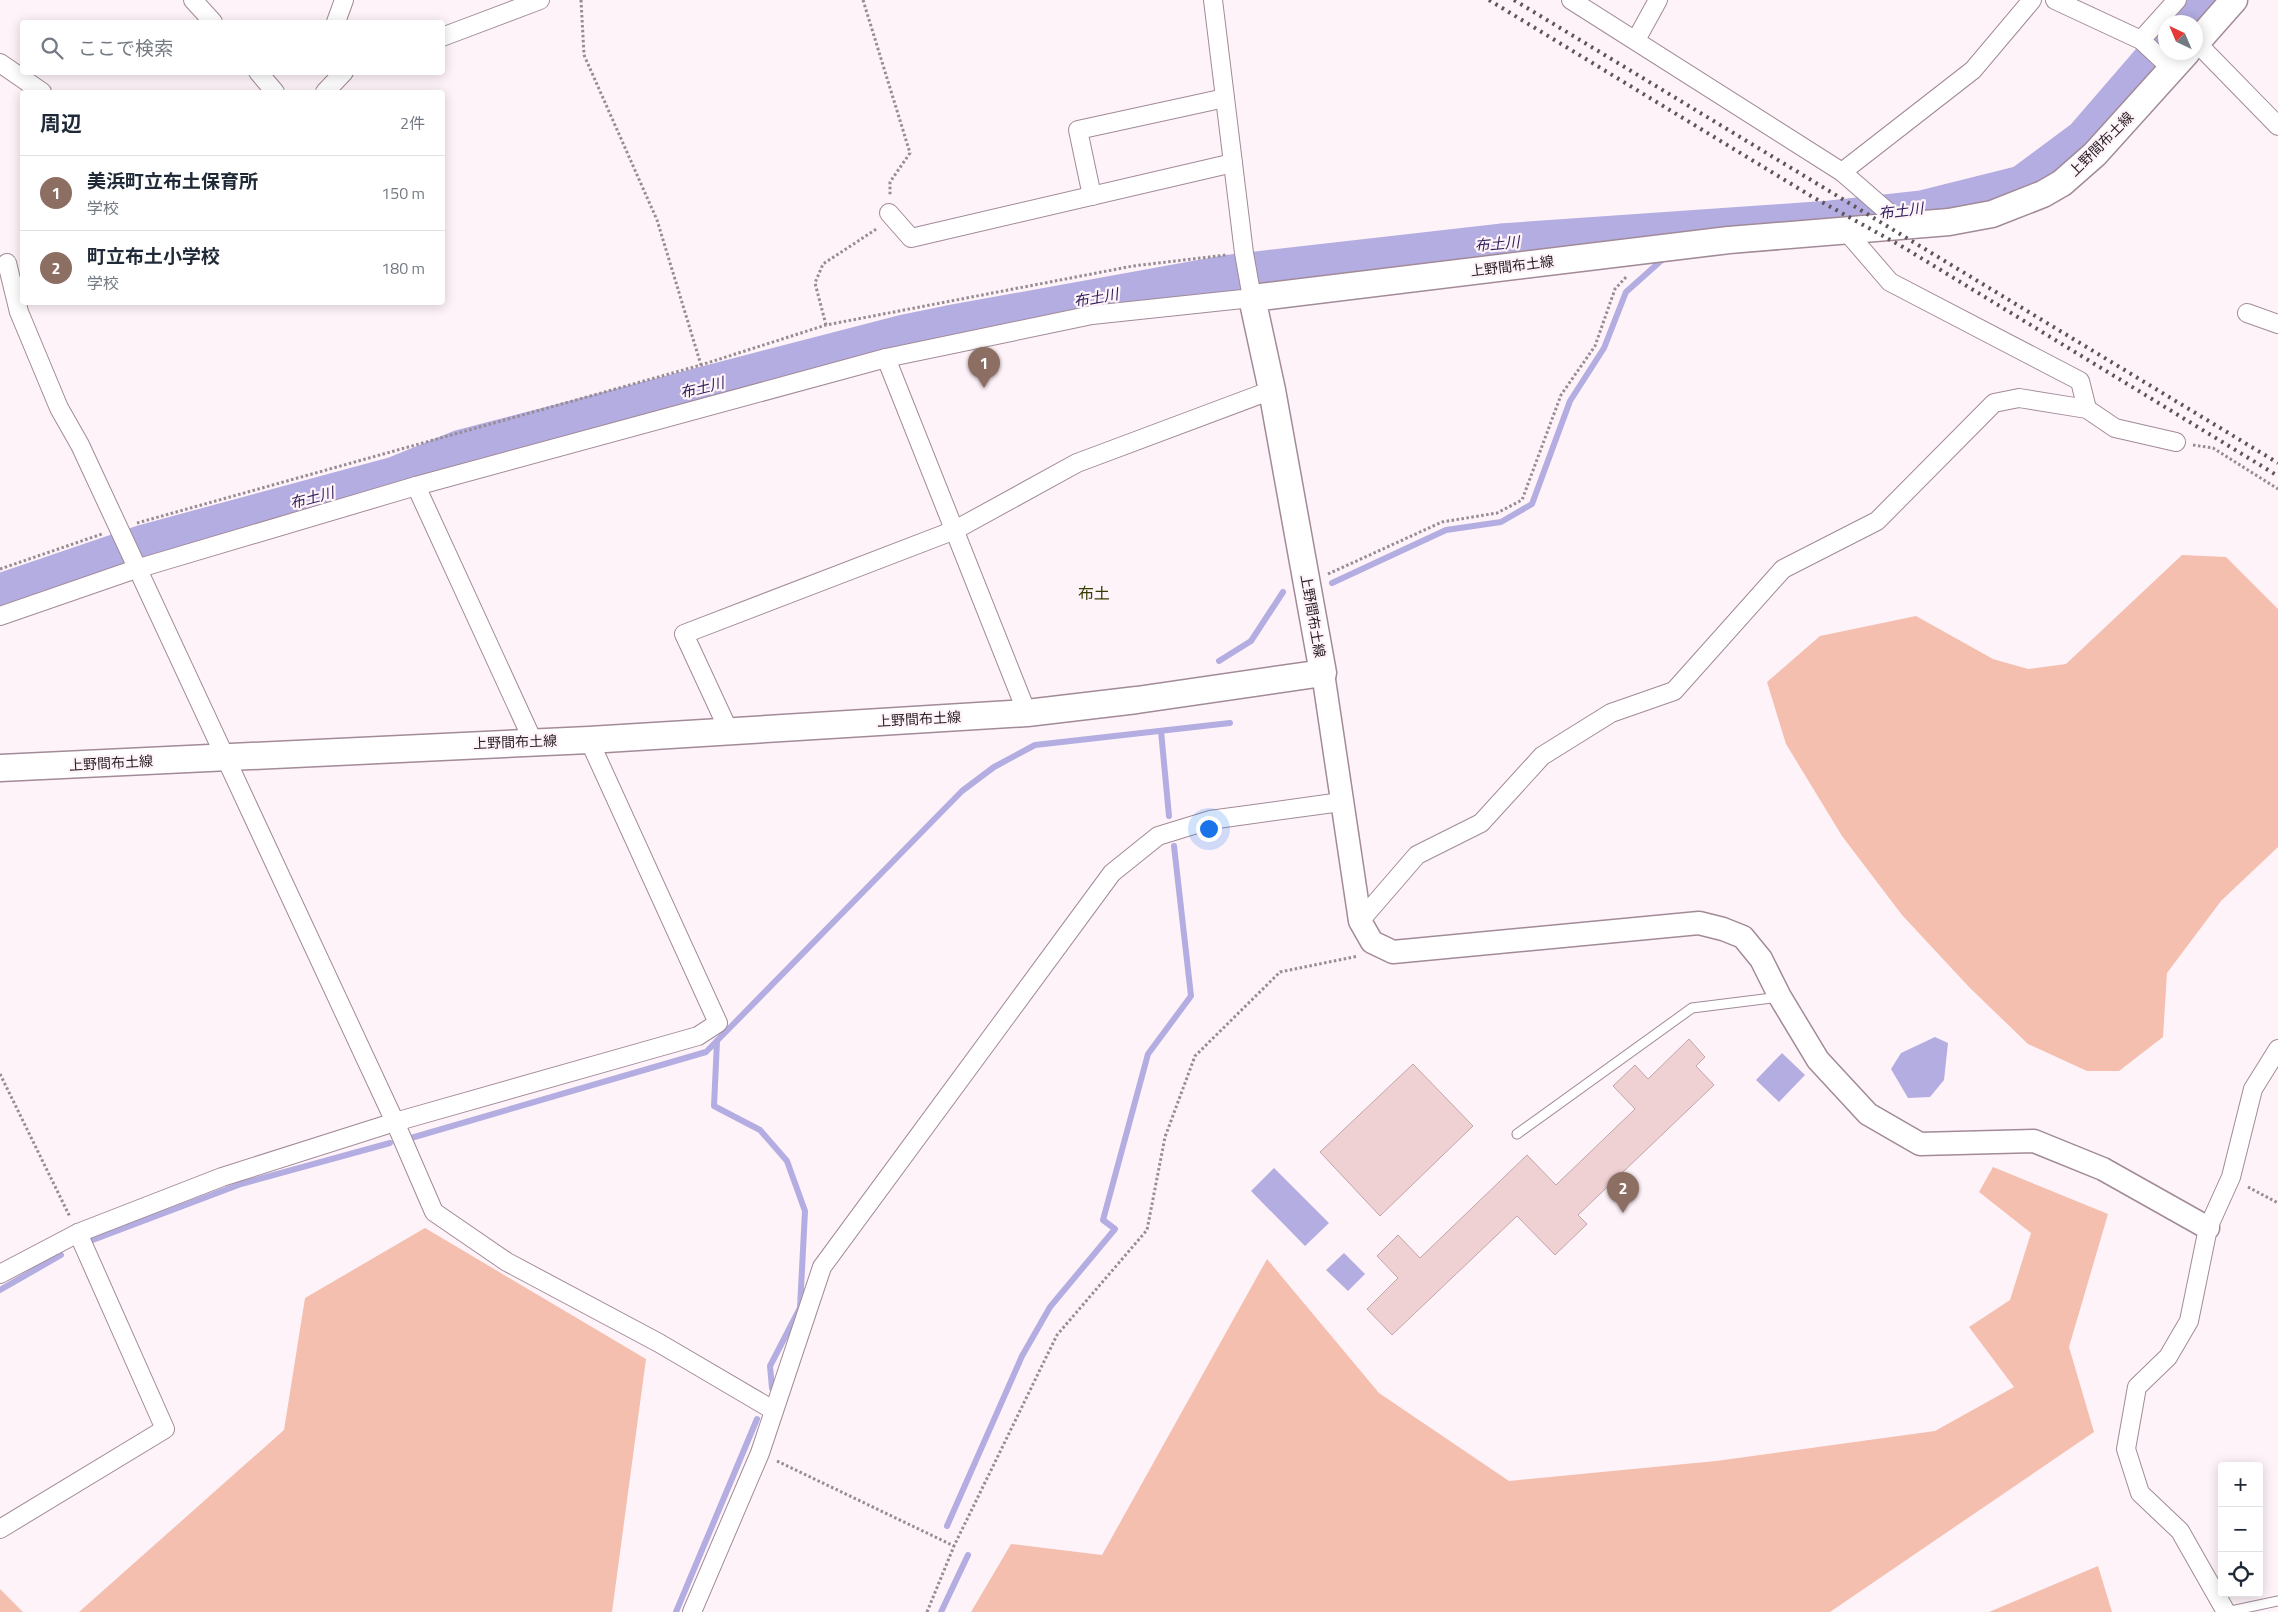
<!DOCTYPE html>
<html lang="ja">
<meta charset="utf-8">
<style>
body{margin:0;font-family:"Titillium Web","Noto Sans JP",sans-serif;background:#f6f6f7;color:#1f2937}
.controls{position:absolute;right:15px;bottom:15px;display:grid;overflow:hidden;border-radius:5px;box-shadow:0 2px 12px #0003}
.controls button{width:45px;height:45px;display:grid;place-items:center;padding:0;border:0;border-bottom:1px solid #e0e1e3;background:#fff;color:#1f2937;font:25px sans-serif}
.compass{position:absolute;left:2158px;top:15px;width:45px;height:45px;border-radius:50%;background:#fff;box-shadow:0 2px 12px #0003;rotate:316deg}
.you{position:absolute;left:1208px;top:828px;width:18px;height:18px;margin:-12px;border:4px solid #fff;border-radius:50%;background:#1a73e8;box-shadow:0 0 0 8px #1a73e833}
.badge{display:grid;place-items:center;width:32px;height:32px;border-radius:50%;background:#5a660a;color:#fff;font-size:16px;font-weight:700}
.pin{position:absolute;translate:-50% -41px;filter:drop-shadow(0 1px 2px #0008)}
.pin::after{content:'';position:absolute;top:26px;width:18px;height:15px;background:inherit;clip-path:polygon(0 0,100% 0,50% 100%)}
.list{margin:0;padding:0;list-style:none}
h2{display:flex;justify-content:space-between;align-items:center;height:65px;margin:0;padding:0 20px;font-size:21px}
h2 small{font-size:16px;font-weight:400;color:#747a83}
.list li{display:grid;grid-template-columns:32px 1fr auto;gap:15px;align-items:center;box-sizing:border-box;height:75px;padding:0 20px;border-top:1px solid #e0e1e3}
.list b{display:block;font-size:19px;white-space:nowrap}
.list p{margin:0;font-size:16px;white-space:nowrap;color:#747a83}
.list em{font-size:16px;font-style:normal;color:#747a83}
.icon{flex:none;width:28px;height:28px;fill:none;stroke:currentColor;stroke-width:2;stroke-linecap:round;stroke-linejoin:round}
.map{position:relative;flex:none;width:2278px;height:1612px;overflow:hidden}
.search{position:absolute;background:#fff;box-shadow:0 2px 12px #0003;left:20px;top:20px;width:425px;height:55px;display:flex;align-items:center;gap:12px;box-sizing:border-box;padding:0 18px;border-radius:5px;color:#747a83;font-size:19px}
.panel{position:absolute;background:#fff;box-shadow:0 2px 12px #0003;left:20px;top:90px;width:425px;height:215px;border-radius:5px}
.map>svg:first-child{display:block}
</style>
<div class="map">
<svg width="2278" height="1612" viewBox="0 0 2278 1612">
<rect width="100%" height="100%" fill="#fef3f9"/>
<g fill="#f5bfaf">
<path d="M2182,555l44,2 52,52v238l-57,54 -54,72 -4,64 -44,34h-32l-59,-27 -59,-57 -67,-72 -60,-79 -56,-92 -19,-62 53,-46 96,-20 77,43 35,10 38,-5z"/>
<path d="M1993,1167l115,47 -39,133 25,85 -264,180h-859l40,-68 91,11 165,-296 112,134 130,88 207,-20 219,-30 79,-44 -45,-60 41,-27 21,-67 -52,-41z"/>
<path d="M425,1228l221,131 -34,253h-533l205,-182 21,-132z"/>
<path d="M2098,1566l14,46h-123z"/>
<path d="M0,1589l23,23h-23z"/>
</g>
<g fill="#b3ade1">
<path d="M1935,1037l13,6 -4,37 -14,17 -22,1 -17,-29 10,-16z"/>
<path d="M1782,1053l23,22 -26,27 -23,-22z"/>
<path d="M1274,1168l55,55 -24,23 -54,-55z"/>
<path d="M1344,1253l21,21 -17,17 -22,-21z"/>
</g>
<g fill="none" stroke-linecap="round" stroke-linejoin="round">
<g stroke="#b3ade1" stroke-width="6">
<path d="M1332,583l114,-53 55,-8 31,-18 38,-103 34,-53 22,-56 37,-33"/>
<path d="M1219,661l32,-20 32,-49"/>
<path d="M1161,731l8,85"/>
<path d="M717,1041l-3,65 46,24 27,31 18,50 -5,97 -30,58 2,22"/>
<path d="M411,1138l295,-86 256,-261 32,-24 41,-22 195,-22"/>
<path d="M90,1241l151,-57 149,-41"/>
<path d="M0,1290l61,-35"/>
<path d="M947,1526l75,-170 28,-49 65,-78 -12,-9 45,-166 43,-58 -17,-150"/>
<path d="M676,1612l81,-193"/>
<path d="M941,1612l27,-57"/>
</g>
<g stroke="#b3ade1" stroke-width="39">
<path d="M2184,22l19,-22"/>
<path d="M0,593l144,-49 251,-68 66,-27 443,-115 44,-9 282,-51 271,-31 330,-23 91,-10 100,-25 62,-46 82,-95"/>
</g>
</g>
<g fill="#efd0d3" stroke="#c2a5a8">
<path d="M1689,1039l16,18 -9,9 18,19 -136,130 9,9 -32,31 -38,-39 -125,119 -25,-26 31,-31 -21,-22 21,-21 22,23 107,-103 29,30 79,-76 -22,-23 22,-21 13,14z"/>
<path d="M1413,1064l60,62 -93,90 -60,-64z"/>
</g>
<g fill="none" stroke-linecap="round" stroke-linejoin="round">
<g stroke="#a28a98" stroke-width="11">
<g id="service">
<path d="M1517,1134l175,-126 88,-11"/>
<path d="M2226,1612l52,-11"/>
</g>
</g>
<g stroke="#a28a98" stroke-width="20">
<g id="minor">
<path d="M193,0l20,22"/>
<path d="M1571,0l271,172 53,46 16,-1"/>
<path d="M2055,0l86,40 31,29"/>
<path d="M336,22l8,-22"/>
<path d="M442,37l98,-37"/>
<path d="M1636,40l22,-40"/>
<path d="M2141,40l36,-40"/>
<path d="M2196,42l82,84"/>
<path d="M0,63l42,29"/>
<path d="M258,72l17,20"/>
<path d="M325,92l19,-20"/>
<path d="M1842,172l131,-102 59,-70"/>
<path d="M1092,196l-14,-66 147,-32"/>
<path d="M889,213l22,25 322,-75"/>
<path d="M1846,231l44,51 190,99 7,28"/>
<path d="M7,263l12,49 40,96 21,37 315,677 39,90 73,50 152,81 114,67"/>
<path d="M2247,313l31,11"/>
<path d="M886,358l141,355"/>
<path d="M416,486l117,255"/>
<path d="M0,616l136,-47 280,-83 470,-128 206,-43 160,-17 -8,-45 -31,-253"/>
<path d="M728,729l-44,-95 271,-104 122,-67 195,-73"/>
<path d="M1360,921l57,-66 64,-32 61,-67 69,-43 63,-22 109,-122 94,-48 117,-118 25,-5 68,11 28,19 61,14"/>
<path d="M0,1274l78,-41 144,-56 173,-55 303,-86 20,-13 -129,-283"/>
<path d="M0,1529l165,-100 -87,-196"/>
<path d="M692,1612l68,-159 62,-186 290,-394 46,-37 52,-16 131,-18"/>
<path d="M2226,1612l-46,-81 -40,-38 -14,-44 11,-62 31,-30 21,-36 19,-93 23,-51 22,-88 25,-40"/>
</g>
</g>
<g stroke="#a28a98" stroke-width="25">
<path id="tertiary" d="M1323,673l37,248 12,21 21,10 306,-29 24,6 20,8 18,22 19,38 38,63 50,54 52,30 114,-3 69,28 105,59"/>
</g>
<g stroke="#a28a98" stroke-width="29">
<g id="secondary">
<path d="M2196,43l38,-43"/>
<path d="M0,768l589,-28 438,-27 110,-13 186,-27 -51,-283 -20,-92 477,-58 220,-18 43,-8 51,-20 19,-11 33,-29 92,-102"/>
</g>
</g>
<g stroke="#978c92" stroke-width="3" stroke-dasharray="2.5 2.5" stroke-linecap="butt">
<path d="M581,0l3,55 73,165 44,145"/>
<path d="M863,0l47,153 -20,29v14"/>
<path d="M826,325l-11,-42 8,-19 55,-36"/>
<path d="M2193,445l20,3 65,41"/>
<path d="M137,523l564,-158 125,-40 307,-59 93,-11"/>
<path d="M0,569l102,-35"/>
<path d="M1328,574l114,-52 55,-9 25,-13 39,-105 34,-49 20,-57 12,-13"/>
<path d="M0,1074l70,143"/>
<path d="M2248,1187l30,16"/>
<path d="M777,1461l177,85"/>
<path d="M927,1612l27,-66 103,-211 90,-105 18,-93 30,-81 85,-84 78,-16"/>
</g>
<use href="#service" stroke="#fff" stroke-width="9"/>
<use href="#minor" stroke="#fff" stroke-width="18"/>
<use href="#tertiary" stroke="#fff" stroke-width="22"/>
<use href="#secondary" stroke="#fff" stroke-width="26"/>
<g stroke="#5e5459" stroke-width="4" stroke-dasharray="2.5 5" stroke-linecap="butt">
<path d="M1489,0l322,196 92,51 375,229"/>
<path d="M1514,0l764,463"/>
</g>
</g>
<g text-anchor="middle" stroke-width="4.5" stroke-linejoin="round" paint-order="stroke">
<g font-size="14" fill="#271d22" stroke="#fef3f9">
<text transform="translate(2101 144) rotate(-45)" y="5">上野間布土線</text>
<text transform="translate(1512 266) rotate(-7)" y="5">上野間布土線</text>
<text transform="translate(1313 616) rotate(80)" y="5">上野間布土線</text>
<text transform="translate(919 719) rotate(-3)" y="5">上野間布土線</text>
<text transform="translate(515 742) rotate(-2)" y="5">上野間布土線</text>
<text transform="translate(111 763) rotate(-3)" y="5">上野間布土線</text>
</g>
<g font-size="15" font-style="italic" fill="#2b1c58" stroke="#fef3f9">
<text transform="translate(1901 211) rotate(-7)" y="5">布土川</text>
<text transform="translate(1497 244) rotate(-5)" y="5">布土川</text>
<text transform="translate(1096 298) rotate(-10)" y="5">布土川</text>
<text transform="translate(702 388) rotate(-14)" y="5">布土川</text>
<text transform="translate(312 498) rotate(-15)" y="5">布土川</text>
</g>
<g font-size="16" fill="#343c00" stroke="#fef3f9">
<text x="1094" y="599">布土</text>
</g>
</g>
</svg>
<div class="controls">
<button>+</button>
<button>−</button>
<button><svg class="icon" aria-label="locate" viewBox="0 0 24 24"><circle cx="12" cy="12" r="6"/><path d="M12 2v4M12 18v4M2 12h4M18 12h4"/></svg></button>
</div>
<svg class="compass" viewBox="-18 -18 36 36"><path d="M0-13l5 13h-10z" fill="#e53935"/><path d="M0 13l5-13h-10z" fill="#747a83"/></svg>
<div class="you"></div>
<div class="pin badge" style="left:984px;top:388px;background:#8d6e63">1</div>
<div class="pin badge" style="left:1623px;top:1213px;background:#8d6e63">2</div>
<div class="search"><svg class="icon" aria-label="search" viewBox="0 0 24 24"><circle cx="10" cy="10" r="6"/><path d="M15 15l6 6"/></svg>ここで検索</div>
<section class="panel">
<h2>周辺<small>2件</small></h2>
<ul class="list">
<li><span class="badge" style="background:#8d6e63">1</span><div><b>美浜町立布土保育所</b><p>学校</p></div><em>150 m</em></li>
<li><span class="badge" style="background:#8d6e63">2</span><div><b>町立布土小学校</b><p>学校</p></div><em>180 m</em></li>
</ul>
</section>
</div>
